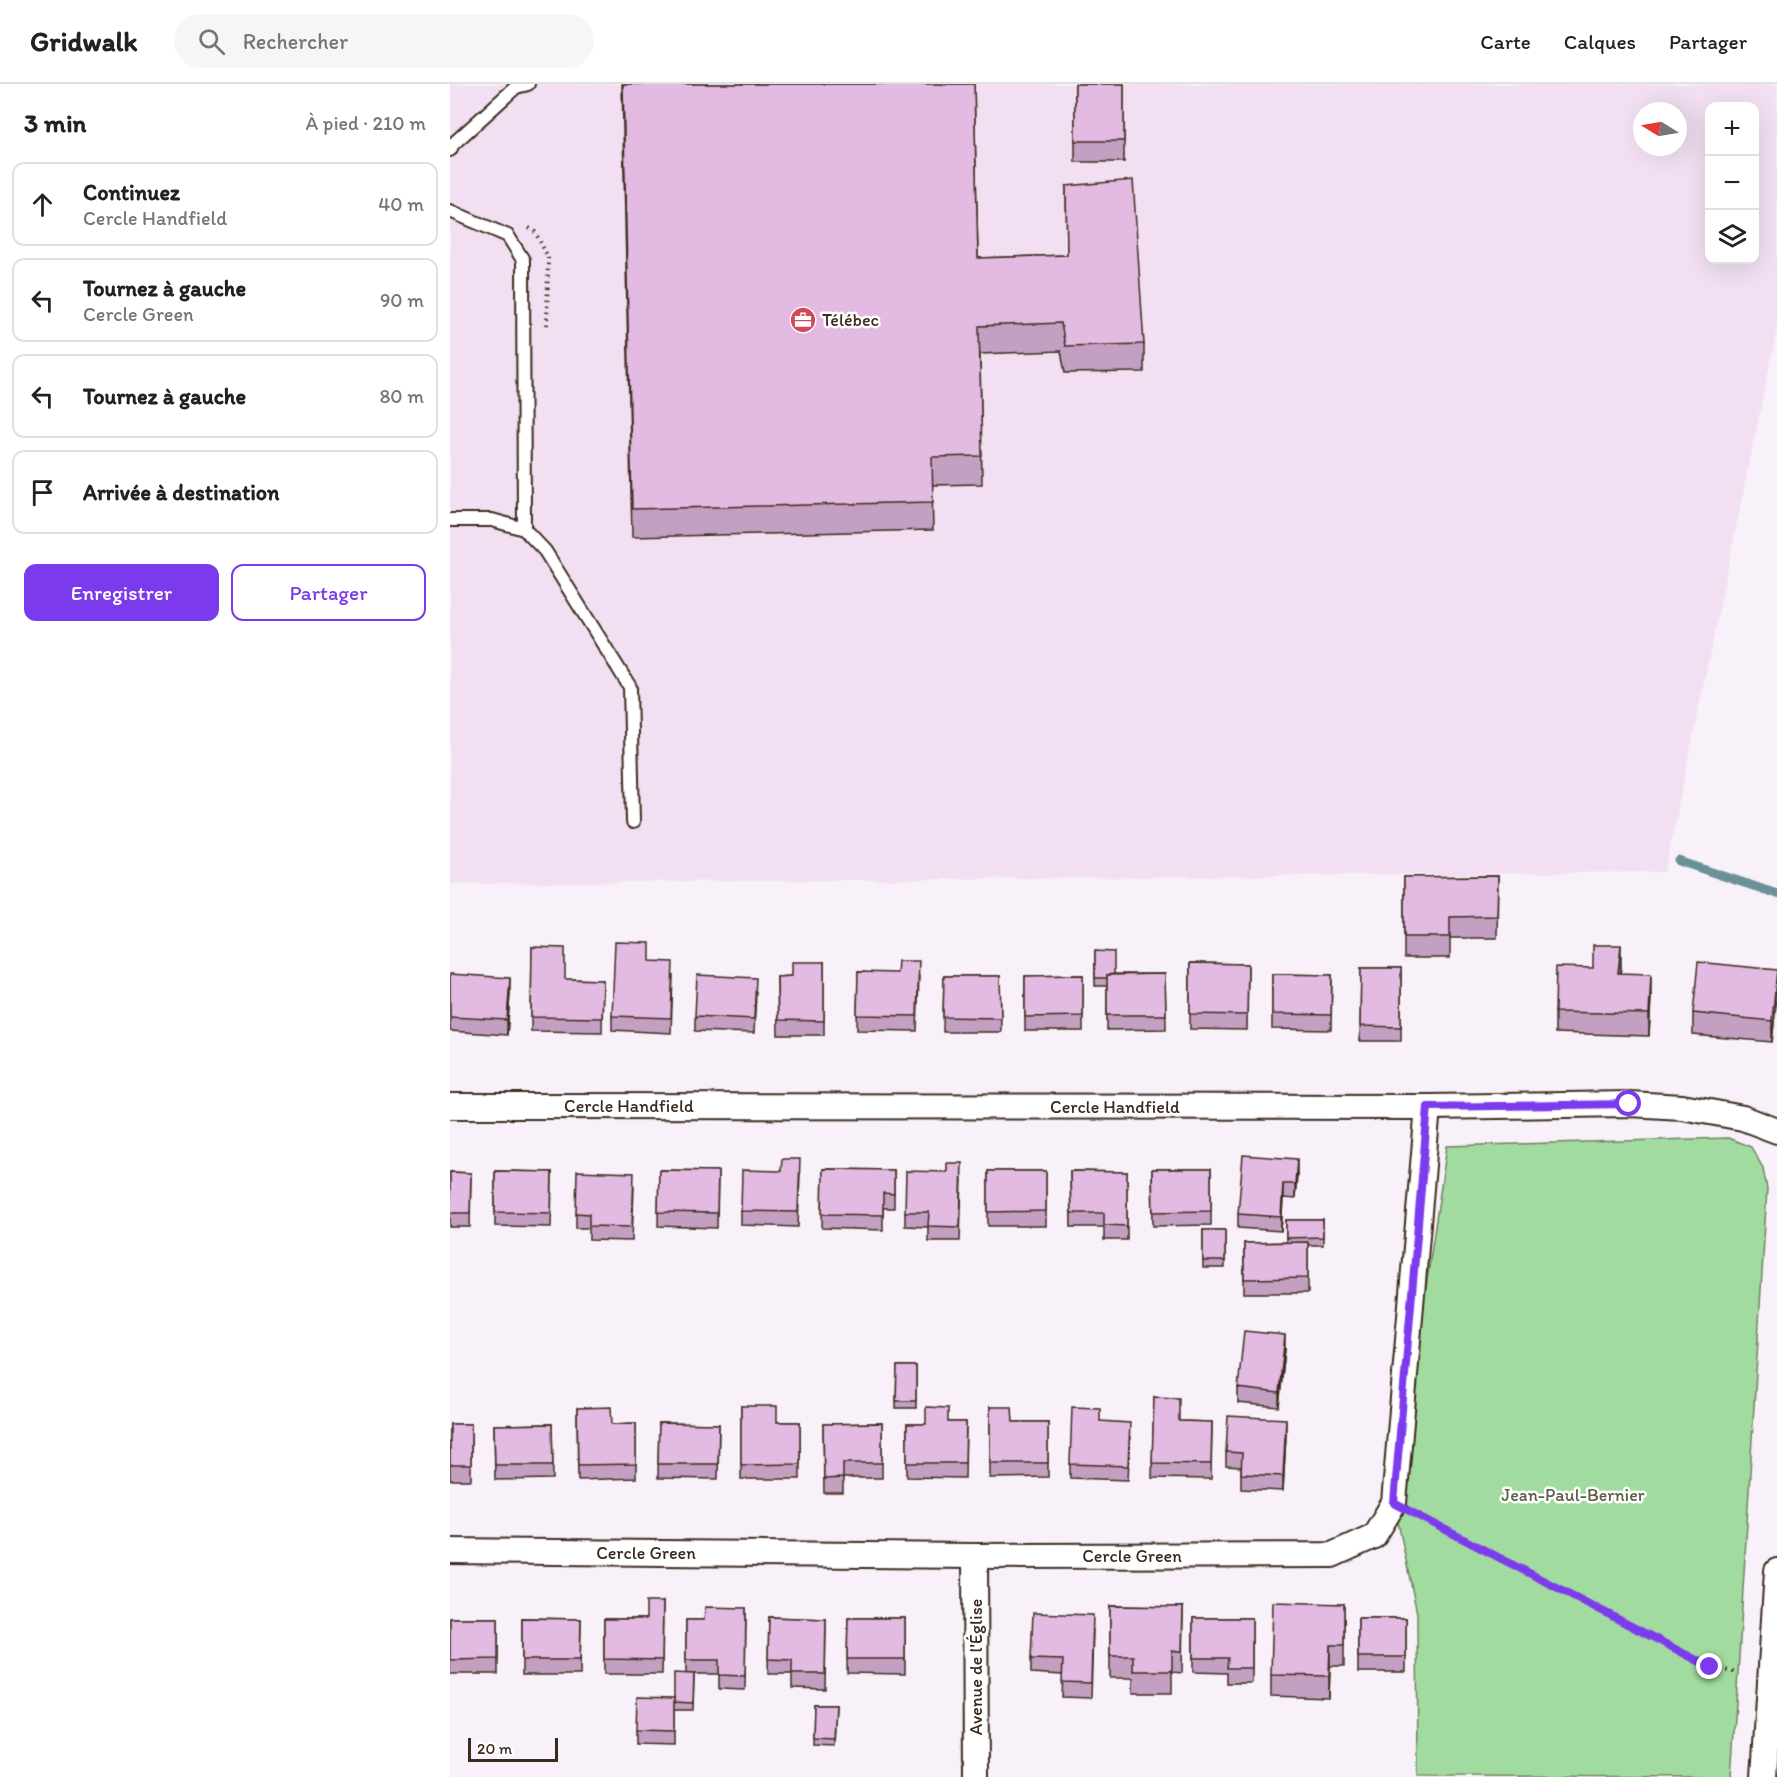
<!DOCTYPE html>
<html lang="fr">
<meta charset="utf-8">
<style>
body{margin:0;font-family:Itim,sans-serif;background:#f6f6f6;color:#222}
.controls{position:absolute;right:18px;top:18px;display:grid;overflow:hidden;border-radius:12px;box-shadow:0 6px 24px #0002}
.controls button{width:54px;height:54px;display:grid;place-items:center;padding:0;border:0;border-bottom:2px solid #e0e0e0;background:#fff;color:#222;font:30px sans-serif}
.compass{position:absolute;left:1183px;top:18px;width:54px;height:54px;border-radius:50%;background:#fff;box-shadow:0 6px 24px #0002;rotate:281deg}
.scale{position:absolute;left:18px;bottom:15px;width:90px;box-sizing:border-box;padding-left:6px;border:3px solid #3b2a1e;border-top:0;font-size:16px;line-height:21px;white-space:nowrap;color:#3b2a1e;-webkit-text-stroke:4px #fff;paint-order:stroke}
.stop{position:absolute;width:18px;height:18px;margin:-14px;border:4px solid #7c3aed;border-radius:50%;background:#fff}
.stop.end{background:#7c3aed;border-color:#fff;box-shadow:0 2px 6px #0008}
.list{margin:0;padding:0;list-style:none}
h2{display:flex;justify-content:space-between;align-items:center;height:78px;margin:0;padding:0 24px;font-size:26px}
h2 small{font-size:20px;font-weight:400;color:#767676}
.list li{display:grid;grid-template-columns:39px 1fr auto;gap:18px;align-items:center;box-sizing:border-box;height:84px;margin:0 12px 12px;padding:0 12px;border:2px solid #e0e0e0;border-radius:12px}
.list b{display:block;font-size:22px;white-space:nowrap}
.list p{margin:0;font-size:20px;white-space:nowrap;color:#767676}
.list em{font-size:20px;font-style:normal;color:#767676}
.actions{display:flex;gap:12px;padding:18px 24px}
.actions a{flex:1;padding:14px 0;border:2px solid #7c3aed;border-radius:12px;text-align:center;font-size:21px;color:#7c3aed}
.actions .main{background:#7c3aed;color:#fff}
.icon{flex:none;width:33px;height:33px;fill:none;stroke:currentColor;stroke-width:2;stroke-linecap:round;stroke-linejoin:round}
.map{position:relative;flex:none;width:1327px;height:1693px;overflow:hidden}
header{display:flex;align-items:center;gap:36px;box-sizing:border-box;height:84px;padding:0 30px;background:#fff;border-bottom:2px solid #e0e0e0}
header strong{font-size:28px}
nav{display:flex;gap:33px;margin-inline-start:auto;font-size:21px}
.search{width:420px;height:54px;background:#f6f6f6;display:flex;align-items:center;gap:15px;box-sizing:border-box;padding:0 21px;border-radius:33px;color:#767676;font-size:22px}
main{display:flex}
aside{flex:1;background:#fff}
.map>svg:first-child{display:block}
</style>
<header>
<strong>Gridwalk</strong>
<div class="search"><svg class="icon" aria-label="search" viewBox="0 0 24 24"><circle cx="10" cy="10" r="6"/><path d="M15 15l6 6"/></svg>Rechercher</div>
<nav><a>Carte</a><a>Calques</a><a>Partager</a></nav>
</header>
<main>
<aside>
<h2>3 min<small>À pied · 210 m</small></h2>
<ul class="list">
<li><svg class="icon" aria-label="ahead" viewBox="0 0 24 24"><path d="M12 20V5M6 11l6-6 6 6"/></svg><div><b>Continuez</b><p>Cercle Handfield</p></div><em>40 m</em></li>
<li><svg class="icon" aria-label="left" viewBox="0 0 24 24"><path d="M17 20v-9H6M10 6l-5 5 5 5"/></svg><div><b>Tournez à gauche</b><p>Cercle Green</p></div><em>90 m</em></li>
<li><svg class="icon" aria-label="left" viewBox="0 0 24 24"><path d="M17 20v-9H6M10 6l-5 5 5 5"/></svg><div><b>Tournez à gauche</b></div><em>80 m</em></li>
<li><svg class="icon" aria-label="arrive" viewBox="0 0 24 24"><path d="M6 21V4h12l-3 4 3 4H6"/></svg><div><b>Arrivée à destination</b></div></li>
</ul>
<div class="actions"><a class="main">Enregistrer</a><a>Partager</a></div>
</aside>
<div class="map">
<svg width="1327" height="1693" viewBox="0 0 1327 1693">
<rect width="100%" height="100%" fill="#f9f1f9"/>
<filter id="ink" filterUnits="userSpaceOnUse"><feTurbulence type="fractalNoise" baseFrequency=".0167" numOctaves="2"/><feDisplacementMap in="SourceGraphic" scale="12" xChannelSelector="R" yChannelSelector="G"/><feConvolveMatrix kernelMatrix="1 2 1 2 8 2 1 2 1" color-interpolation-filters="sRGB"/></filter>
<g filter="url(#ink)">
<path fill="#f2e0f2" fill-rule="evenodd" d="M0,0h1327v245l-112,543 -1215,12zM1260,22h44v154h-44zM1192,27h36v36h-36z"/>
<path fill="#a2dba0" stroke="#6e825f" stroke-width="1.5" d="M1278,1054l23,9 12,21 4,21 -29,484 -7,104 -313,-1 -1,-163 -23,-110 53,-357z"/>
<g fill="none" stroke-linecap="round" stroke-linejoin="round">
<path stroke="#699197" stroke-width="9" d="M1229,777l98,33"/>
<g stroke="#3b2a1e" stroke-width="16">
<g id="service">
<path d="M0,66l3,-6 63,-57 12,-3"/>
<path d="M0,127l58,25 15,24 1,269"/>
<path d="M0,436h42l32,9 21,22 85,136 3,135"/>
</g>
</g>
<g stroke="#3b2a1e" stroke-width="28">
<g id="minor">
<path d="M0,1022l978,1 201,-3 53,3 61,11 34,13"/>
<path d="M0,1467l525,5 357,-1 42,-19 20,-33 34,-396"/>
<path d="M525,1472l1,221"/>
<path d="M1314,1693l13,-206"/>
</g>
</g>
<g stroke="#3b2a1e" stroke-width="4" stroke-dasharray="1.5 4.5" stroke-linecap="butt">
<path d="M79,144l6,4 13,25 -1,71"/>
<path d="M966,1430l294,153 28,6"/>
</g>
<use href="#service" stroke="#fff" stroke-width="12"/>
<use href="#minor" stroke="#fff" stroke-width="24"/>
</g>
<g fill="#c3a0c2" stroke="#3b2a1e" stroke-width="1.5">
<path d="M172,0h352l4,174 89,-3 -1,-69 78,158v28l-79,1 -4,-22 -81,3 2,130 -50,1 1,45 -301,7z"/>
<rect x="625" y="0" width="49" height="78"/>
<path d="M1048,792l-1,62h-47v20h-46v-81z"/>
<path d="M82,863l33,32 38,1 -1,52 -71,-1z"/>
<path d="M645,867l19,23h51l1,55 -59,1v-44h-12z"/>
<path d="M374,878v73h-46l-1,-58 15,-1z"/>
<path d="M740,879l58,1 -1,66 -57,-1z"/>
<path d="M1171,882l-1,7 31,22 -2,41 -94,-3v-21l38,-44z"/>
<path d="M911,884h40v73h-41z"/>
<path d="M1327,886v24l-5,48 -79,-7v-22z"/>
<path d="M408,888l61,4 -2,55 -60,-1z"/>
<path d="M822,890l60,1 -1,55 -59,-1z"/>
<path d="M633,891v56h-58v-55z"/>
<path d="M223,892l-2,57 -59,-3v-14z"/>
<path d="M494,892h56l1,56h-58z"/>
<path d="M0,899l60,10 -3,42 -57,-4z"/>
<path d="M306,908l-2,41 -59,-2v-15z"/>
<path d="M373,1085l71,1v38h-11v22l-61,-2z"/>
<path d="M702,1085h59v56l-58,1z"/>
<path d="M209,1086l59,1 -1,57 -59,-2z"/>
<path d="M45,1087l57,1 -1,55 -56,-1z"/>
<rect x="538" y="1087" width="58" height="55"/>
<path d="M620,1087l57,1v68h-23v-13h-33z"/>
<path d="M0,1088l21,1 -1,54h-20z"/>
<path d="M350,1090l-2,53 -57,-2v-14z"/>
<path d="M847,1090l-2,25 -12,-1 -2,33 -43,-3v-14z"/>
<path d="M512,1094l-2,63h-32v-14l-23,-1v-14z"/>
<path d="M184,1103l-2,54 -43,-1v-12h-13v-15z"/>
<path d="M836,1136h37v25h-15v48h-64v-50l42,-1z"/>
<rect x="753" y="1146" width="22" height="38"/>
<path d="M835,1265l-6,58 -41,-4v-15z"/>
<path d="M447,1282h19v42h-20z"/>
<path d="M704,1313l25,24 33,1 -1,57 -59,-1z"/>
<path d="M291,1322l36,16h23v57h-59z"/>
<path d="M540,1323l23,15h35v55l-58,1z"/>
<path d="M127,1324l35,16 24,-1v55l-58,2z"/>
<path d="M650,1337l30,16 -2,43 -58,-2v-14z"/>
<path d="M498,1338h18l-1,56 -58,-1v-53h19z"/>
<path d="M209,1339l60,1 -1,55 -60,-1z"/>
<path d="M432,1339v55h-39v15h-19l-1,-69z"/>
<rect x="0" y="1340" width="21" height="56"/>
<path d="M102,1340l1,55 -58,1 -1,-55z"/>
<path d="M836,1350l-3,57 -42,-2v-22l-15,-1v-14z"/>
<path d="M213,1518l-1,72h-58v-55h42z"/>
<path d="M894,1520v62h-14l-1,32 -58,-2v-21z"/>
<path d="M660,1522l73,1 -1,66 -10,-1v21h-39v-15h-23z"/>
<path d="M296,1524l-1,82 -26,-1v-15h-25l-1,36h-19v35l-38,-1v-14l38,-32 12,-24v-54h18z"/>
<path d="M319,1533l57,2 -1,70 -33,-1v-14h-24z"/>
<rect x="0" y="1534" width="48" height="56"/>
<path d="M72,1534l59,1 -1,56h-58z"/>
<path d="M398,1534h57v56l-58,-1z"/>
<path d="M743,1534h59v65h-25v-10l-34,-1z"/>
<rect x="908" y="1534" width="48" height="54"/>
<path d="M643,1546l-2,68 -29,-1 1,-22 -32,-2v-14z"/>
<path d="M364,1621h22l-2,41 -21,-1z"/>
</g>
<g fill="#9f829e" stroke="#3b2a1e" stroke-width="1.5">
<path d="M1171,861v21l-3,28v-21z"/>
<path d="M1327,889v21l-5,48v-21z"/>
<path d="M1201,890v21l-2,41v-22z"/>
<path d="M60,894v15l-3,42v-15z"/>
<path d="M847,1075v15l-2,25v-15z"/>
<path d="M833,1100v14l-2,33v-14z"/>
<path d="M835,1251v14l-6,58v-14z"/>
<path d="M836,1335v15l-3,57v-15z"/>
<path d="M880,1561v21l-1,32v-22z"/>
</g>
<g fill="#e3bae1" stroke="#3b2a1e" stroke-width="1.5">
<path d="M173,0h351l4,174 89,-3 -1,-69 67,-6 11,164 -79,2 -4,-23 -82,3 3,130 -50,1 1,45 -301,7z"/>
<rect x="625" y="0" width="49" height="57"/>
<path d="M1048,792l-1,40 -47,1v20h-46v-60z"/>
<path d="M165,858l35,1v18l23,1 -2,56 -59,-2z"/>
<path d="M1143,861h28l-3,28 33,1 -2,40 -94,-2 1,-45 37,1z"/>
<path d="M82,863l33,1v31l38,1 -1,38 -71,-1z"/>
<path d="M645,867l19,1v22l-7,1v3h-12z"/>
<path d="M448,877h21l-2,55 -60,-1 1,-43 39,1z"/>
<path d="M342,878h32v59l-46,-1 -1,-43 15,-1z"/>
<path d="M1248,878l79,8 -5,51 -79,-8z"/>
<path d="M740,879l58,1 -1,51 -57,-1z"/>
<path d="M911,884h40v59l-41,-1z"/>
<path d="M0,890l60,4 -3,42 -57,-3z"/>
<path d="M715,890l1,41h-59v-40z"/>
<path d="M822,890l60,1 -1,40 -59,-1z"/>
<path d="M247,891l59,3 -2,41 -59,-3z"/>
<path d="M633,891v41l-58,1v-41z"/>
<path d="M494,892h56l1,42 -58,-1z"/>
<path d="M793,1071l54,4 -2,25h-12l-2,33 -43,-3z"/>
<path d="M332,1075h18l-2,53 -57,-1 1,-41 39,1z"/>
<path d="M497,1079h15l-2,64 -32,-1 1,-14h-24l1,-41 41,1z"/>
<path d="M373,1085l71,1v24l-11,-1v22l-61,-1z"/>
<path d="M702,1085h59v42l-58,1z"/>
<path d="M209,1086l59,1 -1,42 -59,-1z"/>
<path d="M45,1087l57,1 -1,41 -56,-1z"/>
<path d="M127,1087l57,2 -2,54 -43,-1v-12l-13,-1z"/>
<path d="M538,1087h58v40l-58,1z"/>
<path d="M620,1087l57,1v54l-23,-1v-12h-33z"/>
<path d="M0,1088l21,1 -1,40h-20z"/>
<path d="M836,1136h37v17l-37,1z"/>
<rect x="753" y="1146" width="22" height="31"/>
<path d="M858,1158v36l-64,1v-36z"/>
<path d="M794,1247l41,4 -6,58 -41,-5z"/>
<path d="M447,1282h19v35h-20z"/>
<path d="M704,1313l25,1v23l33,1 -1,42 -59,-1z"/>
<path d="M291,1322h36v16h23v42l-59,1z"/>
<path d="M161,1323l1,17 24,-1v41l-58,1 -1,-57z"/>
<path d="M476,1323l22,1v14h18l-1,41h-58v-39h19z"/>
<path d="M540,1323h22l1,15h35v41h-58z"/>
<path d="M622,1323l28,1v13l30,2 -2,43 -58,-2z"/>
<path d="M778,1332l58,3 -3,57 -42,-2 1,-21 -16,-1z"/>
<path d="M209,1339l60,1 -1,40h-60z"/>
<path d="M432,1339v40h-39v15l-19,1 -1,-55z"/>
<rect x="0" y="1340" width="21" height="41"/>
<path d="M102,1340l1,41h-58l-1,-40z"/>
<path d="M196,1518h17l-1,58 -58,-1v-40h42z"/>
<path d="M823,1518l71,2v41h-14l-1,31 -58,-1z"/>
<path d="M660,1522l73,1 -1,44h-10v20h-39v-15h-23z"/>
<path d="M255,1523l41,1 -1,68 -26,-1v-15h-33v-40h18z"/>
<path d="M583,1529l60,2 -2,68 -29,-1 1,-22 -32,-1z"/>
<path d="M319,1533l57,2 -1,55h-33v-14l-24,-1z"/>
<path d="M0,1534h48v41l-48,1z"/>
<path d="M72,1534l59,1 -1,41h-58z"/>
<path d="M398,1534h57v41h-58z"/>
<path d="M743,1534h59v50h-25l1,-10h-35z"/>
<rect x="908" y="1534" width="48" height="39"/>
<path d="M224,1589l20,1 -1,29 -19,-1z"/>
<path d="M187,1613l37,1v33l-38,-1z"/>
<path d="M364,1621h22l-2,34 -21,-1z"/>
</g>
</g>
<g fill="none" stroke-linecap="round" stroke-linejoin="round" filter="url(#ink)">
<path stroke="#7c3aed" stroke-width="8" d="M1179,1020l-201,3 -34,396 316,164"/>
</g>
<defs>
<g id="office-disc" transform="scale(1.35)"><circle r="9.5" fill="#d1495b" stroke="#fff"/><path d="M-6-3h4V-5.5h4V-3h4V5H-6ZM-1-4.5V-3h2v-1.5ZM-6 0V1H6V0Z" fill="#fff"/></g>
</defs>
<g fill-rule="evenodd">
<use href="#office-disc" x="353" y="236"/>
</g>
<g text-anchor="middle" stroke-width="5" stroke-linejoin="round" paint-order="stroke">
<g font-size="18" fill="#3b2a1e" stroke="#fff" text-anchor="start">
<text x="372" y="242">Télébec</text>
</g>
<g font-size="18" fill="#3b2a1e" stroke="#fff">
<text x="179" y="1028">Cercle Handfield</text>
<text x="665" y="1029">Cercle Handfield</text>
<text x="196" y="1475">Cercle Green</text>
<text x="682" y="1478">Cercle Green</text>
<text transform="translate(526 1583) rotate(-90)" y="6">Avenue de l'Église</text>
</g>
<g font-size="18" fill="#5a5f45" stroke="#fff">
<text x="1123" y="1417">Jean-Paul-Bernier</text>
</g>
</g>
</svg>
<div class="controls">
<button>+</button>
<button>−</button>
<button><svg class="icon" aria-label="layers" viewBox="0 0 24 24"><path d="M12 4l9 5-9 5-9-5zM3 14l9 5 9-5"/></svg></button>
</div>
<svg class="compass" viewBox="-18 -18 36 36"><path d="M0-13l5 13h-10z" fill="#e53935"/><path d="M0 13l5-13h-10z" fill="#767676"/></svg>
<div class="scale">20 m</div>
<div class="stop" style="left:1179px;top:1020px"></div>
<div class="stop end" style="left:1260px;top:1583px"></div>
</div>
</main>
